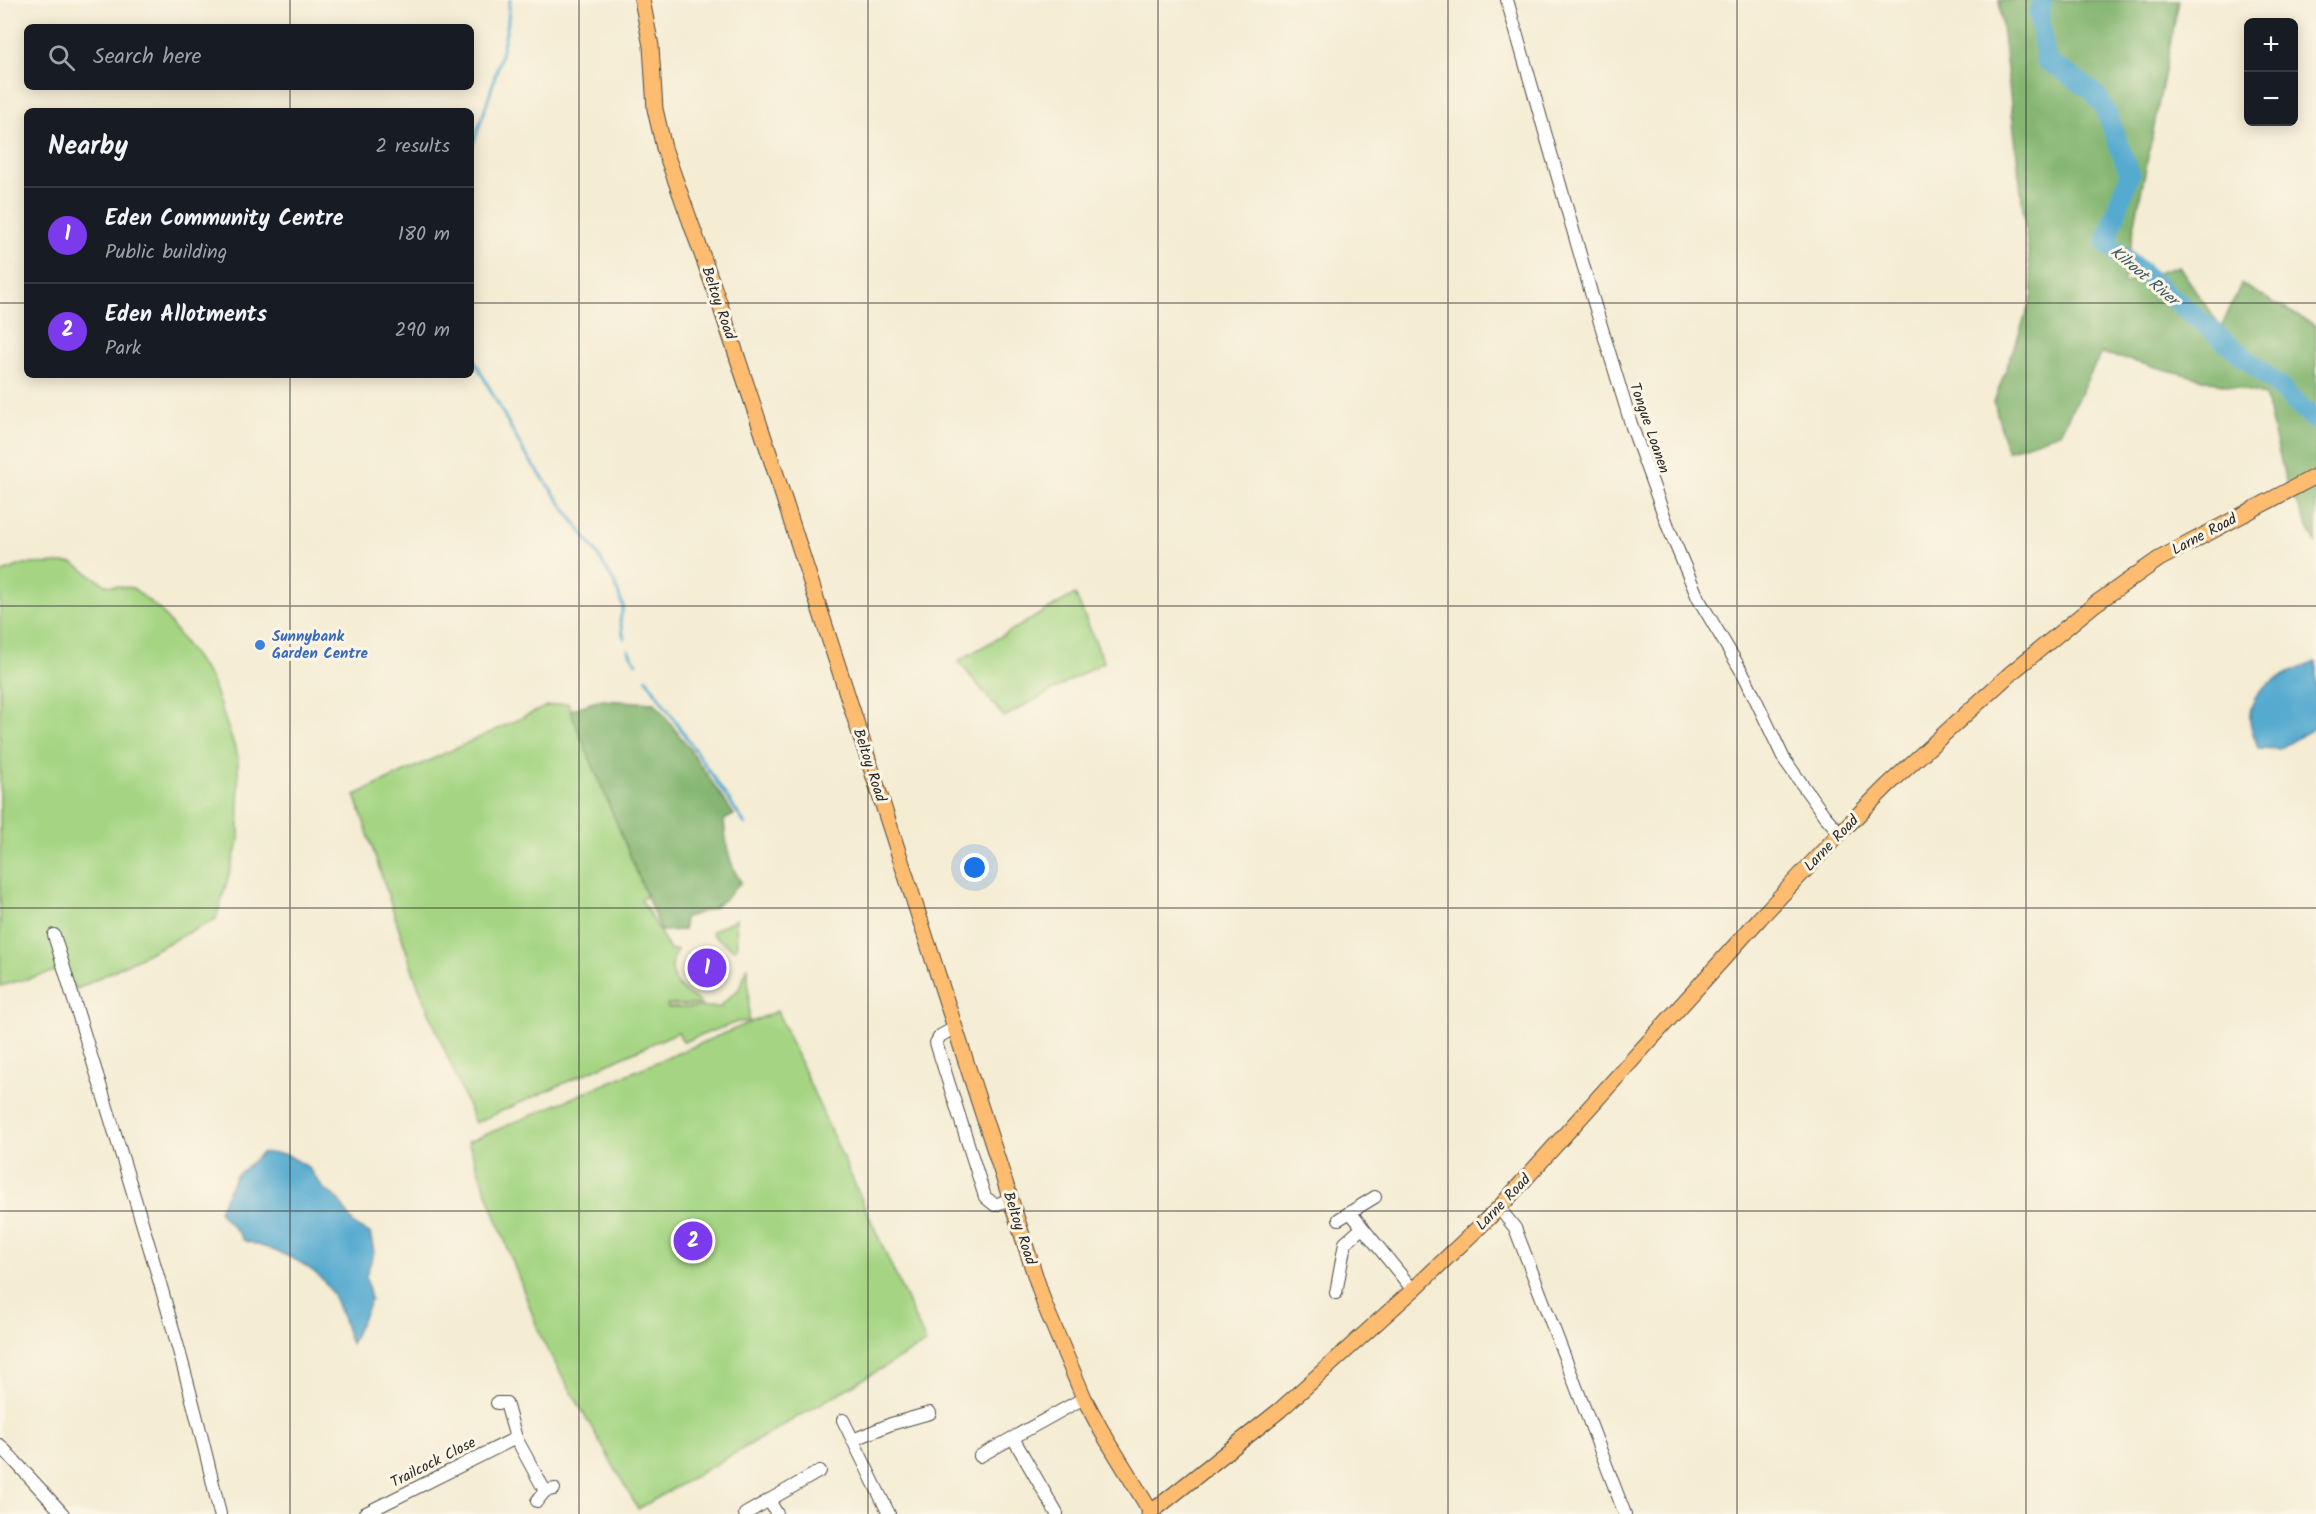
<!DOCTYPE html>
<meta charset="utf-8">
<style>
body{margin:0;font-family:Kalam,sans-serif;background:#242831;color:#f1f3f6}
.controls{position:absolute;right:18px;top:18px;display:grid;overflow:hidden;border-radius:9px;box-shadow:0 3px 15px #0003}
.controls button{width:54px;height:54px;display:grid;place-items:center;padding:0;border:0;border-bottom:2px solid #363941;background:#171b24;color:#f1f3f6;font:30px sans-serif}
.you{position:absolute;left:975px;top:868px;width:21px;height:21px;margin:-15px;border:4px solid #fff;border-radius:50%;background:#1a73e8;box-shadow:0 0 0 9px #1a73e833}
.badge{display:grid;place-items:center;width:39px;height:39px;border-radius:50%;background:#7c3aed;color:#fff;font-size:20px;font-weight:700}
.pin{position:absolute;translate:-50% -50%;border:3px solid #fff;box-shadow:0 2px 6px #0006}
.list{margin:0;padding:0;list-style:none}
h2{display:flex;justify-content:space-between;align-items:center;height:78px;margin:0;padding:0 24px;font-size:26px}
h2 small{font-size:20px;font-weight:400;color:#9ea1a6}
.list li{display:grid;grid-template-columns:39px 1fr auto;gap:18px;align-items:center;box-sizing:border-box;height:96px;padding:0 24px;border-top:2px solid #363941}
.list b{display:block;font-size:22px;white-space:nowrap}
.list p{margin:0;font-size:20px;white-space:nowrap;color:#9ea1a6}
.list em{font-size:20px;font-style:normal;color:#9ea1a6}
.icon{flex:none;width:33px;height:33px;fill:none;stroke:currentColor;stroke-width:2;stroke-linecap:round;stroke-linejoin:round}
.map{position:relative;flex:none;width:2316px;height:1514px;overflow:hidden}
.search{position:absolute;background:#171b24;box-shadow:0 3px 15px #0003;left:24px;top:24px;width:450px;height:66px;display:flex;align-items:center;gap:15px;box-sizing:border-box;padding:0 21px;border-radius:9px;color:#9ea1a6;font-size:22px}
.panel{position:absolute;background:#171b24;box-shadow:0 3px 15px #0003;left:24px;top:108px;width:450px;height:270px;border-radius:9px}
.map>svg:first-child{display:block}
</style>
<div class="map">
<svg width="2316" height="1514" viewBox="0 0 2316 1514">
<rect width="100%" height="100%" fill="#fcf5e5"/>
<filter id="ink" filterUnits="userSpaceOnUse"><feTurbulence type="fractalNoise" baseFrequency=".0167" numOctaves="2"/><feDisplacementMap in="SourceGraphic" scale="12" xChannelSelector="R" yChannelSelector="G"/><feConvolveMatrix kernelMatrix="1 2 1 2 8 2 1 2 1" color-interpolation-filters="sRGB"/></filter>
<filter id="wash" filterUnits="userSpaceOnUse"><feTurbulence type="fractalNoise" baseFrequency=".008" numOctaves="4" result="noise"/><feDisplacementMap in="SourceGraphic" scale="24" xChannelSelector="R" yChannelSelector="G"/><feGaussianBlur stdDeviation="1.35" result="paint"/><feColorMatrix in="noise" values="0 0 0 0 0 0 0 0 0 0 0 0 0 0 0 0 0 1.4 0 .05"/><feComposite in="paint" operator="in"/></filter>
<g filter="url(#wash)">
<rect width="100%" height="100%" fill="#f4ecd3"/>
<g fill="#a5d583" stroke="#688057" stroke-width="1.5">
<path d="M73,563l33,22 27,3 29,24 49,67 27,78 1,83 -23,79 -139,70 -21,-18 -56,15v-413l24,-9z"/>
<path d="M1075,594l29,68 -100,55 -46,-56z"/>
<path d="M568,703l79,193 -6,3 29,51h7c-9,16 -5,33 9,43 7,5 11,5 15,12h-34l1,3 53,-1 1,-3 17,-15 9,-23 1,55 -12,1 -54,20 -5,-10 -203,91 -58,-140 -62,-188 192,-89z"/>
<path d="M736,919l1,28 -4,2 -19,-13 -2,-5z"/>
<path d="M777,1011l149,332 -288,166 -96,-169 -74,-198z"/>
</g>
<g fill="#84b671" stroke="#58704e" stroke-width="1.5">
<path d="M1999,0h180l-56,284 56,-18 42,62 20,-44 75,42v218l-30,-62 -21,-87 -164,-42 -41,80 -53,18 -13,-49 39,-107z"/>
<path d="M600,700l55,3 34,45 45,67 -10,5c2,23 4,43 17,62l-16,17 -12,9 -29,10v12l-23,1 -91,-221z"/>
</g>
<g fill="#54aad0" stroke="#406a7e" stroke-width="1.5">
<path d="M2316,662v65l-37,22 -21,-1c-2,-8 -7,-18 -8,-27 -3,-36 40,-49 66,-59z"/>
<path d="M262,1153l24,1 22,13 16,22 14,10 17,27 15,7 4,19 -8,24 5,24 -20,44c-6,-16 -10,-34 -18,-49 -17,-33 -56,-44 -90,-55 -6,-13 -17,-16 -24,-30l16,-33z"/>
</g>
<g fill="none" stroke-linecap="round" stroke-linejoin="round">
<g stroke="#54aad0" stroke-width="3">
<path d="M471,149c14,-38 27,-77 35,-117 3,-10 2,-21 4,-32"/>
<path d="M471,354l53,98 72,100 19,32 8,22 -3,15 4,17"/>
<path d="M628,650l8,13"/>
<path d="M646,678l99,146"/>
</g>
<path stroke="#54aad0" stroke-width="20" d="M2042,0l-3,14 7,46c12,9 41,25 50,35 16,21 22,54 34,78l-24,70 167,138 43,40"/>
</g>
</g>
<g filter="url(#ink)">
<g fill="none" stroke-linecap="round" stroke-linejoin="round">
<g stroke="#494844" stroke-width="14">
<g id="minor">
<path d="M1507,0l85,296 40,131 37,102 29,69 47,79 39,82 40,56 16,18"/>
<path d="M54,935c58,192 122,383 166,579"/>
<path d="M954,1028l-14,8 -4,7 49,154 10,8 15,-6"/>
<path d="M1499,1208l16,20 110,286"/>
<path d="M1350,1212l63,78"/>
<path d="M1339,1219l36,-22"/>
<path d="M1336,1293l9,-50 17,-15"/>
<path d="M843,1420l46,94"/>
<path d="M516,1438l29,53 9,-2"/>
<path d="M1013,1438l44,76"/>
<path d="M853,1440l38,-16 39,-11"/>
<path d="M0,1445l63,69"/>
<path d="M980,1456l104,-58"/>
<path d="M769,1500l8,14"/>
<path d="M537,1501l8,-10"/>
<path d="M364,1514l152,-76 -10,-35h-9"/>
<path d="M745,1514l75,-43"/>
</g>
</g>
<g stroke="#494844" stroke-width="17">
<g id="major">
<path d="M642,0l9,46 4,63 9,39 55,154 55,166 271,838 39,92 17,32 50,82"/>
<path d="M1149,1514l131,-104 133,-120 86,-82 261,-290 80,-85 48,-48 123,-112 84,-69 64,-45 157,-83"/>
</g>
</g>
<use href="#minor" stroke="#fff" stroke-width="12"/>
<use href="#major" stroke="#fdbc6f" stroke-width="15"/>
</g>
</g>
<path fill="none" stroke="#2b2b2b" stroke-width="1.5" stroke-opacity="0.55" d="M290,0v27M579,0v1514M868,0v1514M1158,0v1514M1448,0v1514M1737,0v1514M2026,0v1514M290,87v24M0,303h27M471,303h1845M290,375v1139M0,606h2316M0,908h2316M0,1211h2316"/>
<circle fill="#3f7fe0" stroke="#fcf5e5" stroke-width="2" cx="260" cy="645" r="6"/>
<g text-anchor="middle" stroke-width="6" stroke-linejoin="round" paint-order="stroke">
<g font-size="15" fill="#2b2b2b" stroke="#fcf5e5">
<text transform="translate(719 303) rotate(71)" y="5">Beltoy Road</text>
<text transform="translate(1650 428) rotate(71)" y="5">Tongue Loanen</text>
<text transform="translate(2204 534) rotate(-28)" y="5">Larne Road</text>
<text transform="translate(870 765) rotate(72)" y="5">Beltoy Road</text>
<text transform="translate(1831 843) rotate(-46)" y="5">Larne Road</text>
<text transform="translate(1503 1202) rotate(-46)" y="5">Larne Road</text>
<text transform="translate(1020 1228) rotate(72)" y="5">Beltoy Road</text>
<text transform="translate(433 1462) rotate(-27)" y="5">Trailcock Close</text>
</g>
<g font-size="15" font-weight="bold" fill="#366cbe" stroke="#fcf5e5" text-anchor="start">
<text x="272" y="641">Sunnybank<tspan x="272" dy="17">Garden Centre</tspan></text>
</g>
<g font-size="16" font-style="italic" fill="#395765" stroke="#fcf5e5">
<text transform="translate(2145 275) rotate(40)" y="6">Kilroot River</text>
</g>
</g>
</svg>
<div class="controls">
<button>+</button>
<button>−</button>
</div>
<div class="you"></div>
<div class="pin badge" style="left:707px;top:968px">1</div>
<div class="pin badge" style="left:693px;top:1241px">2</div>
<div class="search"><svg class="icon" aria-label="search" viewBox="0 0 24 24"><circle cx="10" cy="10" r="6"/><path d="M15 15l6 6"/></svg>Search here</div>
<section class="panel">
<h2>Nearby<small>2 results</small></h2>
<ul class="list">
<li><span class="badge">1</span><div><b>Eden Community Centre</b><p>Public building</p></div><em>180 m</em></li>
<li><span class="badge">2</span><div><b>Eden Allotments</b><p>Park</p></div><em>290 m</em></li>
</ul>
</section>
</div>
